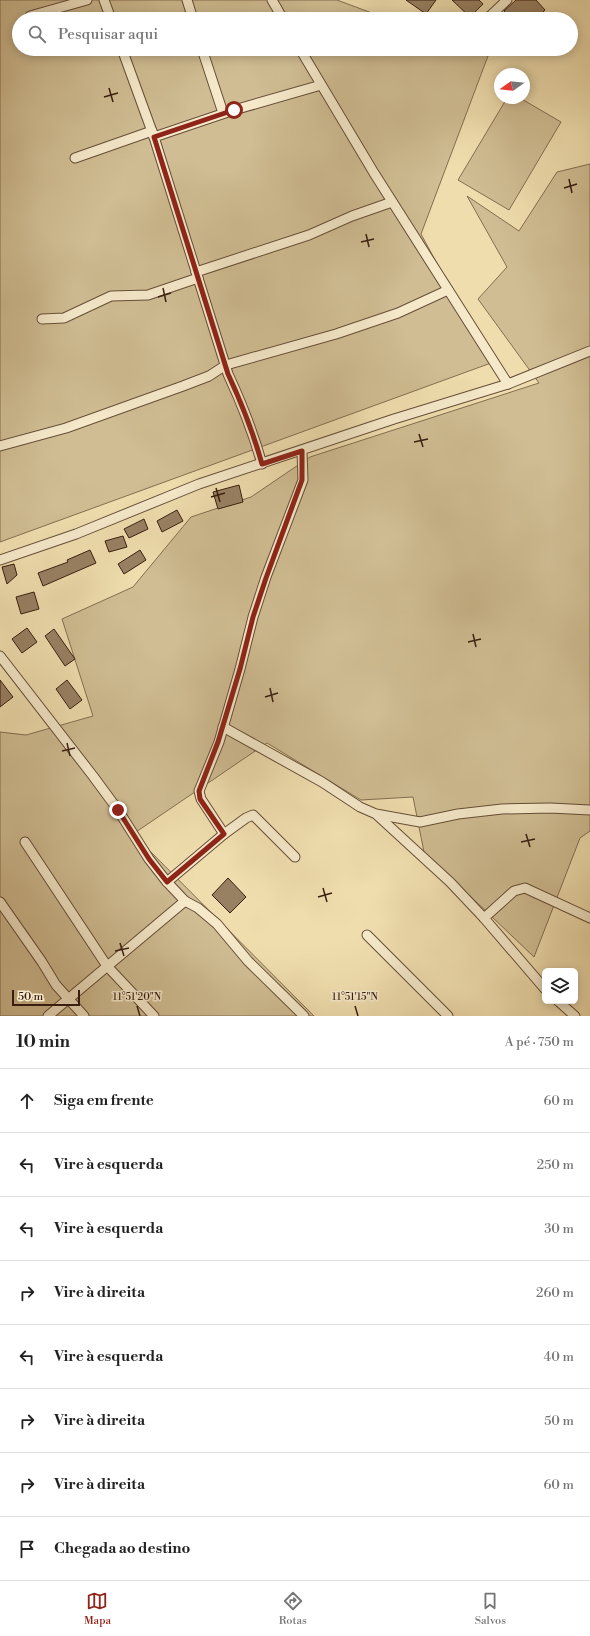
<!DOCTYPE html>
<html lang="pt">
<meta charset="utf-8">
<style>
body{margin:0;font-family:"Libre Bodoni",serif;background:#f2f2f2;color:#222}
.controls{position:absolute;right:12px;bottom:12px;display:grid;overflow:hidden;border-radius:6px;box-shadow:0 2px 10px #0003}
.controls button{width:36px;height:36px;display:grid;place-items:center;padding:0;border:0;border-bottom:1px solid #e0e0e0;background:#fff;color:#222;font:20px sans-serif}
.compass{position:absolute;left:494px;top:68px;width:36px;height:36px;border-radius:50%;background:#fff;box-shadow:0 2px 10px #0003;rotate:255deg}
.scale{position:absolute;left:12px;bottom:10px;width:68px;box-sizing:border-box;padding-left:4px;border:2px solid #391e11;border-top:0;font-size:11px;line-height:14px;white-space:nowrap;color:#391e11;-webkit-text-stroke:3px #f5e9ca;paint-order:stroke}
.stop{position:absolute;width:12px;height:12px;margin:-9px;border:3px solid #8f2418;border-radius:50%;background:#fff}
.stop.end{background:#8f2418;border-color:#fff;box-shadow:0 1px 4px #0008}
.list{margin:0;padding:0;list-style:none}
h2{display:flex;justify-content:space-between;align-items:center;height:52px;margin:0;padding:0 16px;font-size:17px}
h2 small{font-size:13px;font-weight:400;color:#767676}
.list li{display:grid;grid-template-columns:26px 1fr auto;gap:12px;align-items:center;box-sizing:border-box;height:64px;padding:0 16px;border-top:1px solid #e0e0e0}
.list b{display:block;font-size:15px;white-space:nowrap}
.list em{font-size:13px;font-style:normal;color:#767676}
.icon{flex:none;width:22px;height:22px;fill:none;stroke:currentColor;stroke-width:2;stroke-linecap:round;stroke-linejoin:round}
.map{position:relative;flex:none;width:590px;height:1016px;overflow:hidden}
.search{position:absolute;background:#fff;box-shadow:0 2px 10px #0003;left:12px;right:12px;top:12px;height:44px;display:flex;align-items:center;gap:10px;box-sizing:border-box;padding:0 14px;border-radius:22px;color:#767676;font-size:15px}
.sheet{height:564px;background:#fff}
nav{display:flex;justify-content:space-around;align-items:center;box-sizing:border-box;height:56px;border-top:1px solid #e0e0e0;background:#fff;font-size:11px;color:#767676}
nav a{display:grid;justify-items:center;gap:2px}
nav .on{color:#8f2418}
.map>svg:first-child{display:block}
</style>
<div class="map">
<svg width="590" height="1016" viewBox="0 0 590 1016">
<rect width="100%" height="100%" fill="#efddae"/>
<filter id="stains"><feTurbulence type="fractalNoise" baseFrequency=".005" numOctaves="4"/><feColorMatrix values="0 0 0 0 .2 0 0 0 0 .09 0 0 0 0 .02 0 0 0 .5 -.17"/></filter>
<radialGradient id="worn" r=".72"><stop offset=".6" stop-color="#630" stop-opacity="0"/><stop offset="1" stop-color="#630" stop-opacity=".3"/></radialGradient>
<g fill="#d0bd93" stroke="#846e52">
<path d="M0,0h337l51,19h-369v30h449l20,7 -67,178 70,129 -491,179z"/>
<path d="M507,98h13l41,24 -52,88 -51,-30z"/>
<path d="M590,164v667l-10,7 -46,119 -110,-105 -11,-55 -52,3 -94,-57 -134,91 181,182h-314v-284l26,3 67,-19 -31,-97 71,-32 58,-70 60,-20 59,-40 229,-74 -61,-84 29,-32 -40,-71 52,35 38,-59z"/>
</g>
<g fill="#988163" stroke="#391e11">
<path d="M406,0h30l-10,14z"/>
<path d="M452,0h27l4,4 -13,13z"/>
<path d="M516,0h20l9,10 -9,9h-25l-7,-8z"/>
<path d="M239,485l4,17 -25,7 -5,-17z"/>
<path d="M177,510l6,11 -21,11 -5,-11z"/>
<path d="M144,519l4,10 -19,9 -5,-9z"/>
<path d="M123,536l4,11 -18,5 -4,-11z"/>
<path d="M90,550l6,13 -53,23 -5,-13 30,-11 -1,-2z"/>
<path d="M140,550l6,10 -22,14 -6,-10z"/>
<path d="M14,564l3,11 -10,9 -5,-17z"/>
<path d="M34,592l5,17 -18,5 -5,-17z"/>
<path d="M27,628l10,14 -15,11 -10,-14z"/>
<path d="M54,629l21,30 -10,7 -20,-30z"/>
<path d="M0,680l13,17 -13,10z"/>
<path d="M67,680l15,20 -12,9 -14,-20z"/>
<path d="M228,878l18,19 -16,16 -18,-18z"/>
</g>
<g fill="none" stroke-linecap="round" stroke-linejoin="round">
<g stroke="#664e38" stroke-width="11">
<g id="minor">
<path d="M104,0l7,19"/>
<path d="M187,0l6,19"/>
<path d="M272,0l11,19"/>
<path d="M30,16l57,-16"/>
<path d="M487,19l20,-19"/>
<path d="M122,49l32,88"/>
<path d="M202,49l21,64"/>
<path d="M300,49l74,124 134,211"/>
<path d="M75,158l77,-27"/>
<path d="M196,272l113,-37 43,-19 40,-14"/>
<path d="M42,319l22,-1 47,-22 37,-1 50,-17"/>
<path d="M0,446l66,-18 117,-42 26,-10 17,-11 110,-31 62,-21 50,-23"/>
<path d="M262,464c-9,-32 -20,-60 -34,-90l-74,-237 80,-27 87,-25"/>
<path d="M0,560l76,-26 123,-50 195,-65 114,-35 82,-33"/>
<path d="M0,656l93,120 25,34 31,49 18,23 18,19 13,7 19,16 31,37 56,55"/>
<path d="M223,727l99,55 38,25 16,7 44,8 38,-8 44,-5 48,-1 40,2"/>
<path d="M377,815l73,67 34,36 61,71"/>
<path d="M224,834l22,-16 7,-3 42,42"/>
<path d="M25,842l82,124 47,50"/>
<path d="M167,882l57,-48 -23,-35 -2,-8 20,-49 21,-73 13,-52 13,-40 37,-97 -1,-29"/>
<path d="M0,902l42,60 14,23 28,31"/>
<path d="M484,918l30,-27 11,-3 65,30"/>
<path d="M367,935l81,81"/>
<path d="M558,1001l17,15"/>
<path d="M48,1016l137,-115"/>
</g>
</g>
<use href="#minor" stroke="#f5e9ca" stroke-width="9"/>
</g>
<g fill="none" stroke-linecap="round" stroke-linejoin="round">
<path stroke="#8f2418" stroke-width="5" d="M118,810l31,49 18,23 57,-48 -24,-35 -1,-8 19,-49 22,-73 13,-52 13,-39 36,-98v-29l-40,13c-9,-32 -20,-60 -34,-90l-74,-237 80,-27"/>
</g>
<path fill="none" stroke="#391e11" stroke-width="1.5" d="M109,88l4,14M104,97l14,-4M569,179l3,14M564,188l13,-4M366,234l3,13M361,242l13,-3M163,288l3,14M158,297l13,-4M419,434l4,13M414,442l14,-3M216,488l4,14M211,497l14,-4M473,634l3,13M468,642l13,-3M270,688l3,14M265,697l13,-4M67,743l3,13M62,751l13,-3M526,834l4,13M521,842l14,-3M323,888l4,14M318,897l14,-4M120,943l4,13M115,951l14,-3M137,1006l3,10M355,1006l3,10"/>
<g font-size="10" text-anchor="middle" fill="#391e11" stroke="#f5e9ca" stroke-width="3" stroke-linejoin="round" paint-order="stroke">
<text x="137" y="1000">11°51'20"N</text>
<text x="355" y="1000">11°51'15"N</text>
</g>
<rect width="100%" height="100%" filter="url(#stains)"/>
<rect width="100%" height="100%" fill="url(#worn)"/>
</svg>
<div class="controls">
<button><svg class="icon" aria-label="layers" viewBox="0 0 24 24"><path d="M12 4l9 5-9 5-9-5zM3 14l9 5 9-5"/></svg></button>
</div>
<svg class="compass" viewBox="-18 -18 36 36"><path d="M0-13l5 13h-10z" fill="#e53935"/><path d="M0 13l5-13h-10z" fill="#767676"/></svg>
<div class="scale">50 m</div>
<div class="stop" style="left:234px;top:110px"></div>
<div class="stop end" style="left:118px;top:810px"></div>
<div class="search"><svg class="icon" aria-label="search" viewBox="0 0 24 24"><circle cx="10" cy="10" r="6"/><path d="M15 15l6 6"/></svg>Pesquisar aqui</div>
</div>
<section class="sheet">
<h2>10 min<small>A pé · 750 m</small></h2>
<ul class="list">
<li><svg class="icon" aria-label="ahead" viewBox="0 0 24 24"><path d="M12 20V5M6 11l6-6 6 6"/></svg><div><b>Siga em frente</b></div><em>60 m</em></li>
<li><svg class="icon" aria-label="left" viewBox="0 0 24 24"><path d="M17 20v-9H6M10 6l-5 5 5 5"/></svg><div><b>Vire à esquerda</b></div><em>250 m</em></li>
<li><svg class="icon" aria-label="left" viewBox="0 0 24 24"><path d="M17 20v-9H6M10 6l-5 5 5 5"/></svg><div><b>Vire à esquerda</b></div><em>30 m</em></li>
<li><svg class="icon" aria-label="right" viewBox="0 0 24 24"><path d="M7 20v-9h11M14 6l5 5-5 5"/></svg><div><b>Vire à direita</b></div><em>260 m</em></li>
<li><svg class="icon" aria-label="left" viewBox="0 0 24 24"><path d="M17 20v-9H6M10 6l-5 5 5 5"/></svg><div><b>Vire à esquerda</b></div><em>40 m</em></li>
<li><svg class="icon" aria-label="right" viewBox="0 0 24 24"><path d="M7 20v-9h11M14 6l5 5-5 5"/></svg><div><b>Vire à direita</b></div><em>50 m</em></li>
<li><svg class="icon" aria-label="right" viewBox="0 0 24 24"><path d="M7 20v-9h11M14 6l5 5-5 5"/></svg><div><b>Vire à direita</b></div><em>60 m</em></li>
<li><svg class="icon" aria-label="arrive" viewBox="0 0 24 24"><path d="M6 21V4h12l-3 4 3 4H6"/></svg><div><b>Chegada ao destino</b></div></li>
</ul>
</section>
<nav>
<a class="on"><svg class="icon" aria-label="map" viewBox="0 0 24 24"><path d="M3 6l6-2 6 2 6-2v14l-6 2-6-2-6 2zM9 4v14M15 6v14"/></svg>Mapa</a>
<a><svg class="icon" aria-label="directions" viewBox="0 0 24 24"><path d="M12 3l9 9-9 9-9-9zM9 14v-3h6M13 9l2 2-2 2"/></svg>Rotas</a>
<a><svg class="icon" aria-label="saved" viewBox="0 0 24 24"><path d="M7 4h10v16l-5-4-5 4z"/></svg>Salvos</a>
</nav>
